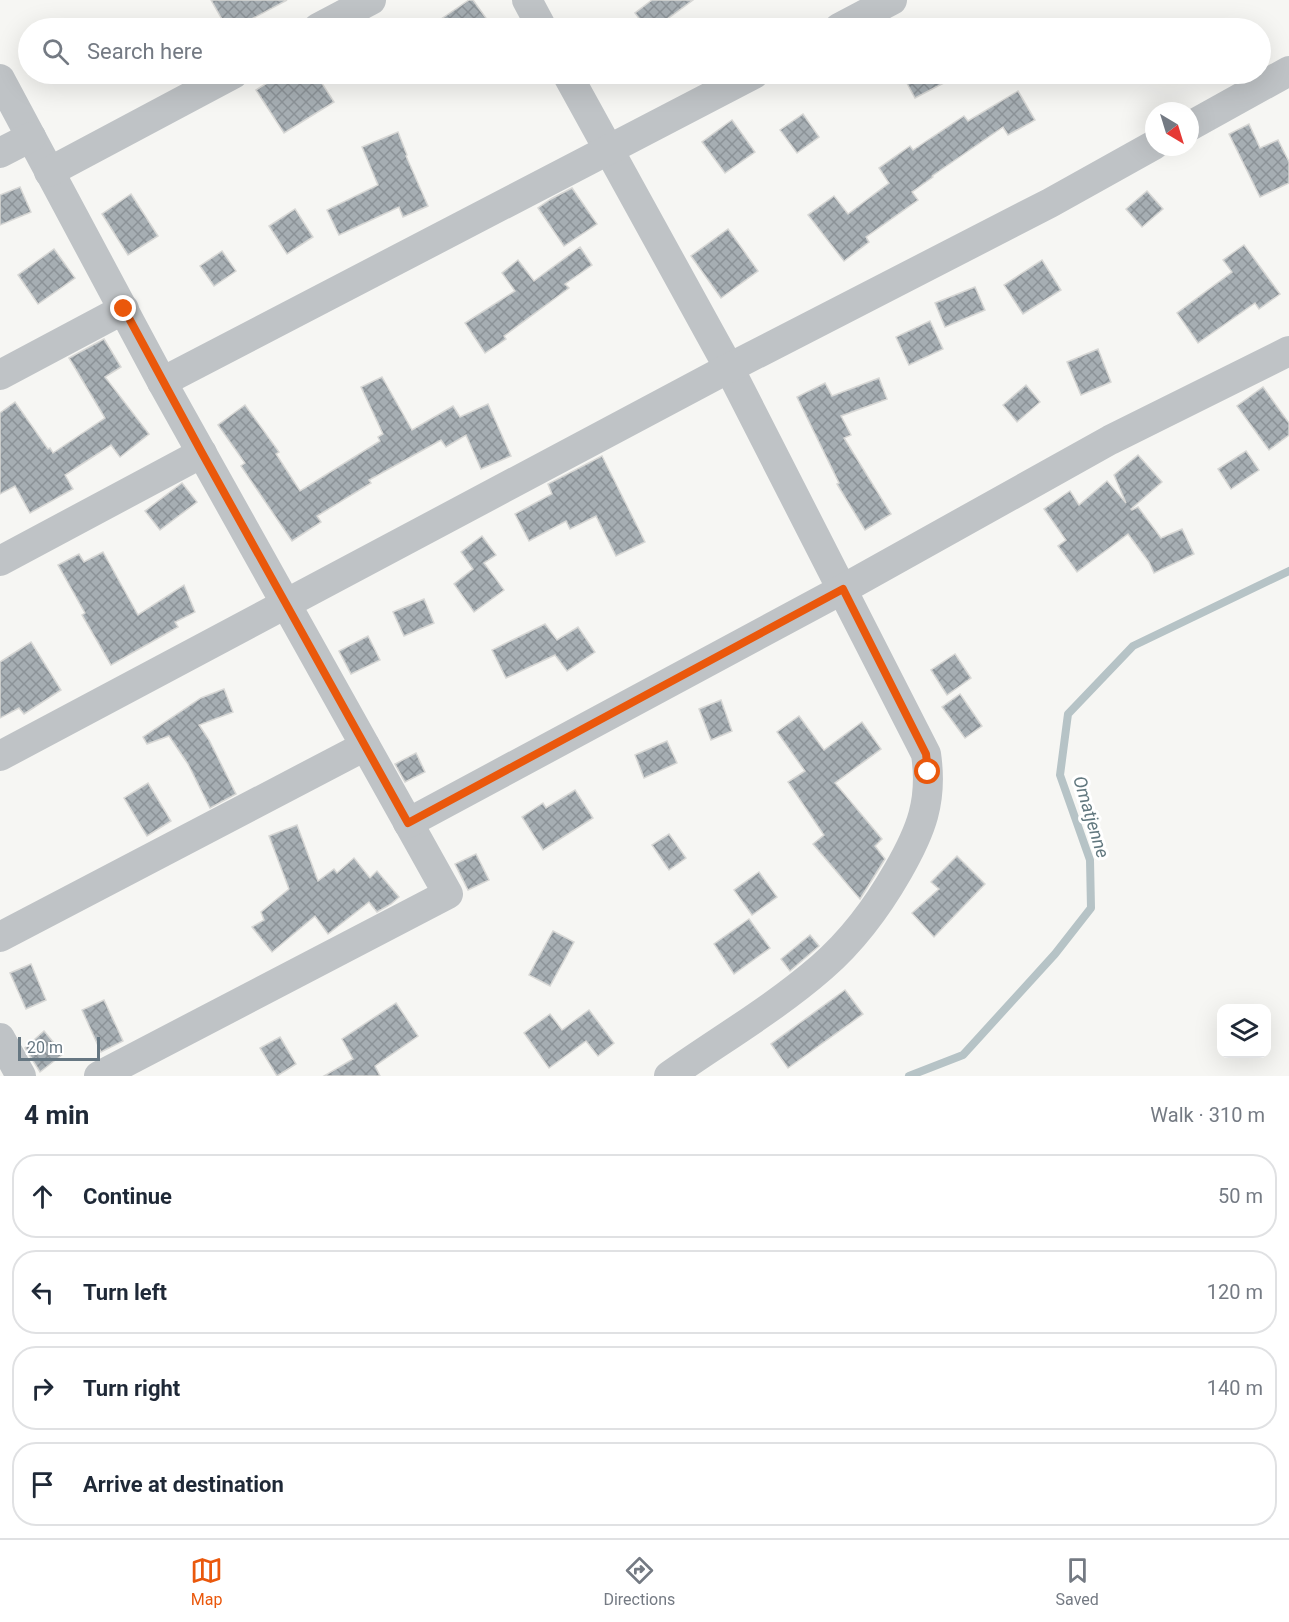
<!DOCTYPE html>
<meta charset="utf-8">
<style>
body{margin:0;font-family:Roboto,sans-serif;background:#f6f6f7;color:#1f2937}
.controls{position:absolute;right:18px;bottom:18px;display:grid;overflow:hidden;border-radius:12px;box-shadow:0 6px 24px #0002}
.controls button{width:54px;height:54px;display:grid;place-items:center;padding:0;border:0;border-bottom:2px solid #e0e1e3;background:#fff;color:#1f2937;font:30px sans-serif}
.compass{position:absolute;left:1145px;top:102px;width:54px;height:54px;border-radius:50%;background:#fff;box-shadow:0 6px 24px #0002;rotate:142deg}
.scale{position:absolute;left:18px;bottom:15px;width:82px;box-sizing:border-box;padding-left:6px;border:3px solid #667782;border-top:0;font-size:16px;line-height:21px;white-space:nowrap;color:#667782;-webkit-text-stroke:4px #fff;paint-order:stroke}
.stop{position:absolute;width:18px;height:18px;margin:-14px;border:4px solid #ea580c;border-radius:50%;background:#fff}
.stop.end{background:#ea580c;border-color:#fff;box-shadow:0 2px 6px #0008}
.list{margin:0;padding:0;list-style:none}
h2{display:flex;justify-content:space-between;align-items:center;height:78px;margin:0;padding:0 24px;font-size:26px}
h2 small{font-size:20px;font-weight:400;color:#747a83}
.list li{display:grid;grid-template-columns:39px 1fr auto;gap:18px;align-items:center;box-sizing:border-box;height:84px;margin:0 12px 12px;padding:0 12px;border:2px solid #e0e1e3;border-radius:24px}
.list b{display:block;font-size:22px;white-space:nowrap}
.list em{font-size:20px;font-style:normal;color:#747a83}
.icon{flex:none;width:33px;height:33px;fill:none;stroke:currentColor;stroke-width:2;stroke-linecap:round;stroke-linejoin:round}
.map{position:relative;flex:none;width:1289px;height:1076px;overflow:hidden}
.search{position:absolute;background:#fff;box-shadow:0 6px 24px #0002;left:18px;right:18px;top:18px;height:66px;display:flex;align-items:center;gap:15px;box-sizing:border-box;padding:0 21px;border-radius:33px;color:#747a83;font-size:22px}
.sheet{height:462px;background:#fff}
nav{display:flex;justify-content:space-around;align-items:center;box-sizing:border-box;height:84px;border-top:2px solid #e0e1e3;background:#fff;font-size:16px;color:#747a83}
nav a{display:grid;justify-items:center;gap:3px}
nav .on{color:#ea580c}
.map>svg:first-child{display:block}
</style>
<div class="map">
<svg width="1289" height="1076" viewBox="0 0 1289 1076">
<defs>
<pattern id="building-cross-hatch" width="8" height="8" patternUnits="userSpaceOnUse" patternTransform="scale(1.5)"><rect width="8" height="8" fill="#a6aeb3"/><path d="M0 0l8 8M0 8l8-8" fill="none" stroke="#8b9297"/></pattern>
</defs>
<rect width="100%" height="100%" fill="#f6f6f3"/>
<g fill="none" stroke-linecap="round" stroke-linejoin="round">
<path stroke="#b6c3c6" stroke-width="8" d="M909,1076l54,-21 92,-101 36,-46 -1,-48 -30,-85 8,-61 65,-68 156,-75"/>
</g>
<g fill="url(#building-cross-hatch)" stroke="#d7d7d5" stroke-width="1.5">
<path d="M211,0h76l-52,28h-8z"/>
<path d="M469,0h4l20,28h-65z"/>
<path d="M652,0h41l-38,28h-9l-11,-15z"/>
<path d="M281,74h35l18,28 -50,31 -28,-43z"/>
<path d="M902,74h59l-46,24z"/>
<path d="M1018,91l17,29 -27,15 -5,-8 -71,49 1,1 -21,15 6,8 -52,37 3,5 -25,19 -36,-46 26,-19 14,18 41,-31 -10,-15 31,-22 3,4 51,-34 4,5z"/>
<path d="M803,114l16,23 -22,16 -17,-23z"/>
<path d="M732,120l23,32 -30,21 -23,-31z"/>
<path d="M1249,124l11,24 18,-8 11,22v21l-29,14 -31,-63z"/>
<path d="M398,132l9,23 -1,1 22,50 -25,11 -4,-10 -60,28 -12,-25 51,-25 -16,-38z"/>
<path d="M20,187l11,25 -31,13v-30z"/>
<path d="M572,188l25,36 -33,22 -26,-38 13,-9z"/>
<path d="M1147,191l16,18 -21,18 -16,-18z"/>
<path d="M131,194l27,42 -30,19 -26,-41z"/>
<path d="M295,209l18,28 -26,17 -18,-28z"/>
<path d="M728,229l30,42 -37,27 -30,-42z"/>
<path d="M1244,245l36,49 -21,15 -4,-6 -57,40 -21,-30 55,-41 -9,-12z"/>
<path d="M580,247l12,18 -27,19 4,4 -65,48 2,3 -21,14 -20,-30 50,-32 -13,-18 16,-13 16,21z"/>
<path d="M54,249l21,29 -37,26 -20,-29z"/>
<path d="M222,251l14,20 -22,15 -14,-20z"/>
<path d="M1042,260l19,30 -38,24 -19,-29z"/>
<path d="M975,287l10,23 -40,17 -10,-24z"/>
<path d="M930,321l13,28 -34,16 -13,-28z"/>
<path d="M104,339l17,28 -16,10 44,57 -29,23 -9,-12 -46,30 8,14 -43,24 -15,-27 -15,8v-81l15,-11 33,47 2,-1 3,5 52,-35 -36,-60z"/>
<path d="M1098,349l13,33 -30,13 -14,-33z"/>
<path d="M382,377l30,53 41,-24 7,11 28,-13 23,52 -30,13 -15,-34 -20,12 -5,-7 -72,40 2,3 -54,33 4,6 -29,19 -51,-75 4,-3 -27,-38 27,-20 34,47 -3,2 24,37 80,-50 -2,-4 5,-3 -22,-47z"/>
<path d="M879,378l8,21 -46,17 10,19 -7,3 47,76 -26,16 -28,-46 2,-1 -42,-86 28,-14 7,13z"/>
<path d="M1026,385l14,17 -23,20 -14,-17z"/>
<path d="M1263,387l26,36v12l-20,15 -32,-44z"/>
<path d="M1246,451l13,19 -28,19 -13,-20z"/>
<path d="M1138,455l24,27 -31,27 1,1 6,-3 23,31 21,-9 12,25 -40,19 -5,-11 -21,-28 -51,38 -19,-26 8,-6 -22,-31 26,-18 9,14 28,-24 19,22 -12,-28z"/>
<path d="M602,456l43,86 -29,14 -20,-40 -26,13 -4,-8 -37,20 -14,-27 37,-20 -4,-10z"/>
<path d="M182,483l15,19 -37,28 -15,-19z"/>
<path d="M482,536l14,19 -12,8 20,27 -30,22 -20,-28 19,-15 -12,-17z"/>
<path d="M103,552l35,63 46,-30 11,27 -20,10 3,5 -67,38 -29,-50 3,-2 -27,-48 21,-11 5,8z"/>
<path d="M424,599l10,24 -30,13 -11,-24z"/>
<path d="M545,624l12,16 21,-13 17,25 -28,19 -12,-16 -49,23 -14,-28z"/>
<path d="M368,636l12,24 -29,14 -12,-23z"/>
<path d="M31,642l30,48 -37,24 -5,-6 -19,10v-56z"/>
<path d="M955,654l16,24 -24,17 -16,-25z"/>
<path d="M224,689l9,23 -34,13 10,15 27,54 -26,14 -22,-44 -19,-28 -22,8 -4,-7 58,-39z"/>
<path d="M960,694l22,32 -17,12 -23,-31z"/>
<path d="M721,700l11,31 -21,9 -12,-31z"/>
<path d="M799,716l25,34 38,-28 19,27 -46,34 47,56 -7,7 10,13 -25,40 -47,-55 11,-9 -36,-53 17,-11 -28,-39z"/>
<path d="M667,741l10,22 -33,15 -9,-23z"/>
<path d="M416,753l9,19 -20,10 -10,-18z"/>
<path d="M148,783l23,38 -24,15 -23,-38z"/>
<path d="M575,790l18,28 -50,32 -21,-33 21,-14 3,5z"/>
<path d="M297,825l21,56 16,-12 3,4 17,-15 16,20 7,-7 22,26 -8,7 -14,8 -8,-10 -41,32 -13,-18 -43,36 -20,-25 12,-7 -3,-8 28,-23 -20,-53z"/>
<path d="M669,834l17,24 -17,12 -17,-25z"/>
<path d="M476,854l13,26 -21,10 -13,-26z"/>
<path d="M957,856l28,28 -51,53 -22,-24 27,-24 -8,-7z"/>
<path d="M759,872l18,25 -25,18 -18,-25z"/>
<path d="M749,919l21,29 -36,26 -20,-30z"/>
<path d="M553,931l21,11 -24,44 -21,-11z"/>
<path d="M810,935l9,11 -29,25 -9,-12z"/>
<path d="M31,964l15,36 -20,9 -16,-36z"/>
<path d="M845,990l18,24 -75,54 -17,-24z"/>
<path d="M104,1000l19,41 -22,11 -19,-42z"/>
<path d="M396,1003l22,33 -43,30 5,10h-56l29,-17 -11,-20z"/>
<path d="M589,1010l25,33 -16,13 -12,-15 -37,27 -25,-35 26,-19 12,16z"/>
<path d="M44,1031l19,23 -23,18 -15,-24z"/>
<path d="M280,1037l16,27 -19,12 -17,-28z"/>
</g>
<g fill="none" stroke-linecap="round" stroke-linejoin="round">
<g stroke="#bfc3c6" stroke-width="30">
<path d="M527,0l15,28"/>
<path d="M318,28l53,-28"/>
<path d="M839,28l53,-28"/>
<path d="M567,74l162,294 197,386c7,47 -5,77 -28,117 -20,35 -45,69 -76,96 -47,41 -102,73 -153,109"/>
<path d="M0,79l162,303 286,512 -349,182"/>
<path d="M1190,126l99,-55"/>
<path d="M0,153l31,-16"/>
<path d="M49,172l184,-98"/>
<path d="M0,375l124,-66"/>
<path d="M162,382l592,-308"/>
<path d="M0,561l202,-108"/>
<path d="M0,756l729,-388 321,-165 104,-58"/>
<path d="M408,823l435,-234 267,-149 179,-89"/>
<path d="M0,937l365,-191"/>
<path d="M0,1038l21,38"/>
</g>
</g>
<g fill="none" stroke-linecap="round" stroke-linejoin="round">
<path stroke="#ea580c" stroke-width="8" d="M124,309l78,144 206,370 435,-234 83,165 2,18"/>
</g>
<g text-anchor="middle" stroke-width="6" stroke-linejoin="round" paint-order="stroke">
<g font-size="18" font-style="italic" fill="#62787f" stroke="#fff">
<text transform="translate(1091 817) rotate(73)" y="6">Omatjenne</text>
</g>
</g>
</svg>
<div class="controls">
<button><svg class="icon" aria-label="layers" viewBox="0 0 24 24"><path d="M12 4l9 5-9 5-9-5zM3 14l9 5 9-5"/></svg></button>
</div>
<svg class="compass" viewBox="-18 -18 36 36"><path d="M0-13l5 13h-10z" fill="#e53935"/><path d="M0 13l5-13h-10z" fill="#747a83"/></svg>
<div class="scale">20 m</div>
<div class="stop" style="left:928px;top:772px"></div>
<div class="stop end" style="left:124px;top:309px"></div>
<div class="search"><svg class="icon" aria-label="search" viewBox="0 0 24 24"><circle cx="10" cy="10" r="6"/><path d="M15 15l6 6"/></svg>Search here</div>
</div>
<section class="sheet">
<h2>4 min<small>Walk · 310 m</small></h2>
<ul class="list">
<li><svg class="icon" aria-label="ahead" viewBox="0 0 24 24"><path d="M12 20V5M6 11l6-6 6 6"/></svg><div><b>Continue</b></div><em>50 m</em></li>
<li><svg class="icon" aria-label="left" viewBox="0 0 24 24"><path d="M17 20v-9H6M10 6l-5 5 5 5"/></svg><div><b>Turn left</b></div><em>120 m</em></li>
<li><svg class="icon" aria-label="right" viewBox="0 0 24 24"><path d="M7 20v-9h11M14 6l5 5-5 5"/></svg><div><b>Turn right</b></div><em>140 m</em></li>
<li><svg class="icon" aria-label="arrive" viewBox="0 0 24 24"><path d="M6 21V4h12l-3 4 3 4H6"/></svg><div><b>Arrive at destination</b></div></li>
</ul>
</section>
<nav>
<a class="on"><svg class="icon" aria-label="map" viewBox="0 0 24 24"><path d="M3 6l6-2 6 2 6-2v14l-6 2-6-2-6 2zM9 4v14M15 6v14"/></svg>Map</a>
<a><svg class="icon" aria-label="directions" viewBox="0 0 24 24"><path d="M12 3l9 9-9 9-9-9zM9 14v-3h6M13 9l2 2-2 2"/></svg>Directions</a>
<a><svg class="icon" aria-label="saved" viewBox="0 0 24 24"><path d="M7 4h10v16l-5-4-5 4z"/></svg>Saved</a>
</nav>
